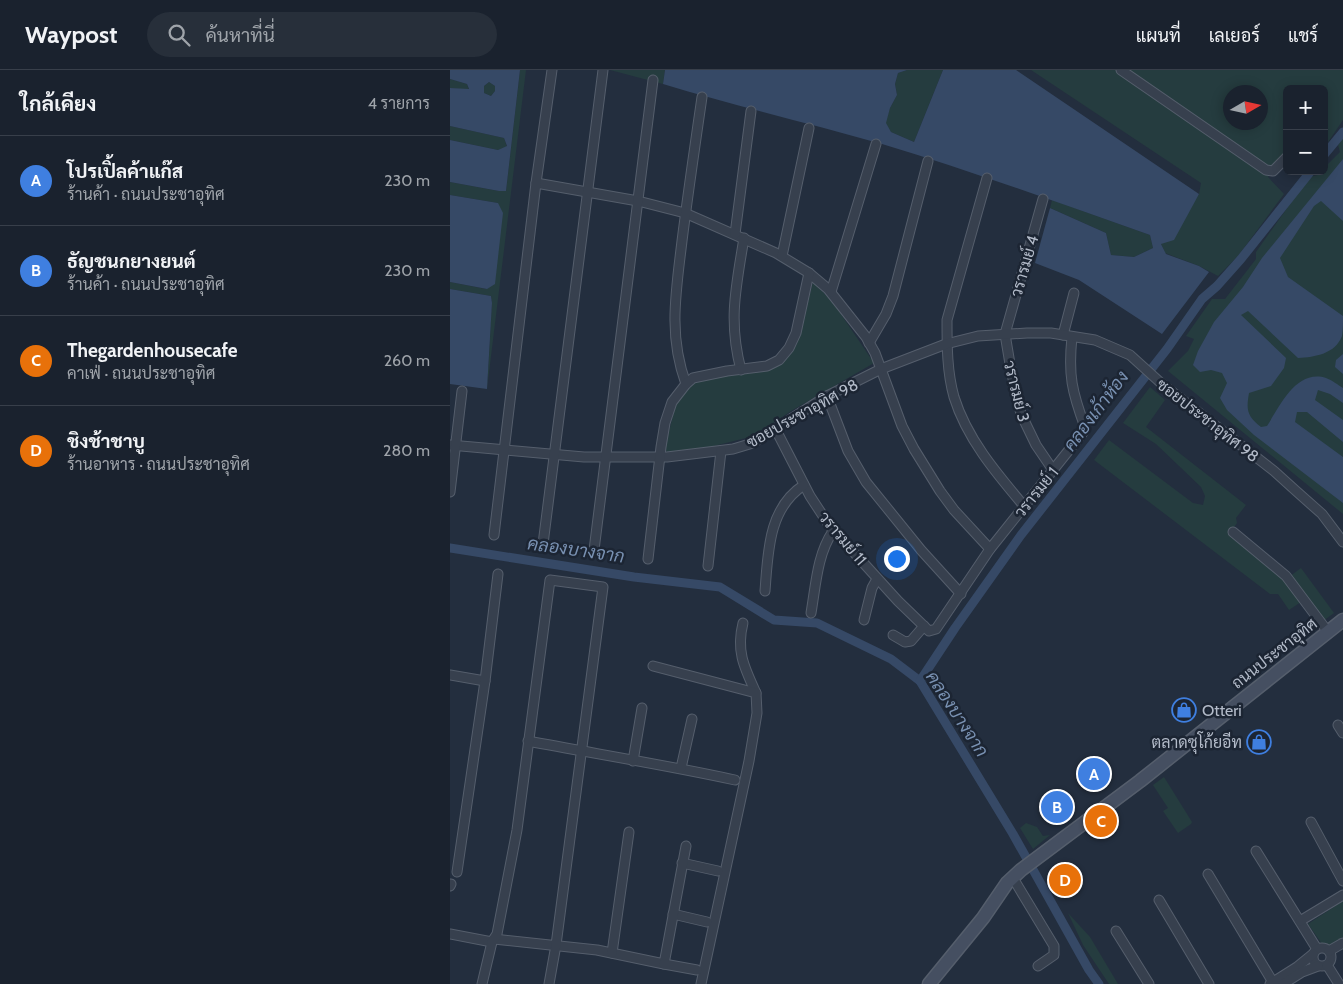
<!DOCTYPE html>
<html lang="th">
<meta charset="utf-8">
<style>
body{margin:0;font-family:Cabin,Sarabun,sans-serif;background:#272f3a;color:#f1f3f6}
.controls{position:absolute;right:15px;top:15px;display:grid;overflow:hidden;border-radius:8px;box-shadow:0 2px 12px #0003}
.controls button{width:45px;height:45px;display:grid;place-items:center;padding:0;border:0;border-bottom:1px solid #383f4a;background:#1a222e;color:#f1f3f6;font:25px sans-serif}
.compass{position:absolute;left:773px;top:15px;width:45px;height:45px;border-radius:50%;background:#1a222e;box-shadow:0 2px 12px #0003;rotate:81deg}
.you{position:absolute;left:446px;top:488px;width:18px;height:18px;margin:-12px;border:4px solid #fff;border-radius:50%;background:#1a73e8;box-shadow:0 0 0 8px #1a73e833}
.badge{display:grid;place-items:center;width:32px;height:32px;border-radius:50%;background:#85b3fc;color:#fff;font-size:16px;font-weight:700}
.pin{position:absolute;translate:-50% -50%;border:2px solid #fff;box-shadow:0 1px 5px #0006}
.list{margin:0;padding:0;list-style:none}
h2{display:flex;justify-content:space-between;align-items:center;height:65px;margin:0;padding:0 20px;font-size:21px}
h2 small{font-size:16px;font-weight:400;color:#9fa4aa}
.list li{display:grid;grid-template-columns:32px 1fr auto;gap:15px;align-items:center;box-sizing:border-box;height:90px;padding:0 20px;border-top:1px solid #383f4a}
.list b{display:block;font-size:19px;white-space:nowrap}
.list p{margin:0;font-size:16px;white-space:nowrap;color:#9fa4aa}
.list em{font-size:16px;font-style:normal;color:#9fa4aa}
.icon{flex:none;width:28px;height:28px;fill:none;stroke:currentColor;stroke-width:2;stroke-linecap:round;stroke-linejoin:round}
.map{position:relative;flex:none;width:893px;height:914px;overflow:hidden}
header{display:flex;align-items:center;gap:30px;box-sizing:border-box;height:70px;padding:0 25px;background:#1a222e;border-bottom:1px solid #383f4a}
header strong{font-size:24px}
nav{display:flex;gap:28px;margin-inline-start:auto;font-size:18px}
.search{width:350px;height:45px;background:#272f3a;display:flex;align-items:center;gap:12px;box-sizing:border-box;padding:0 18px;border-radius:28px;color:#9fa4aa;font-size:19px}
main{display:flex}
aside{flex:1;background:#1a222e}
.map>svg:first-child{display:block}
</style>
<header>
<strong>Waypost</strong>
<div class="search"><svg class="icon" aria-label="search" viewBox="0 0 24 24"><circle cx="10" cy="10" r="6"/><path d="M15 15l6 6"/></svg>ค้นหาที่นี่</div>
<nav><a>แผนที่</a><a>เลเยอร์</a><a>แชร์</a></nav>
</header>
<main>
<aside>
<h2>ใกล้เคียง<small>4 รายการ</small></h2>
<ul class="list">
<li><span class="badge" style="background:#3f7fe0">A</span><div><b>โปรเปิ้ลค้าแก๊ส</b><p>ร้านค้า · ถนนประชาอุทิศ</p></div><em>230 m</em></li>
<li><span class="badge" style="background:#3f7fe0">B</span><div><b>ธัญชนกยางยนต์</b><p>ร้านค้า · ถนนประชาอุทิศ</p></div><em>230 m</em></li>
<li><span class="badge" style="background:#e8710a">C</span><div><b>Thegardenhousecafe</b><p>คาเฟ่ · ถนนประชาอุทิศ</p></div><em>260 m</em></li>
<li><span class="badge" style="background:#e8710a">D</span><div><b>ชิงช้าชาบู</b><p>ร้านอาหาร · ถนนประชาอุทิศ</p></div><em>280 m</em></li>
</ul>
</aside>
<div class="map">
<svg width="893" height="914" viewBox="0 0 893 914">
<rect width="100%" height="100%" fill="#232e3e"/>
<g fill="#253c3f" fill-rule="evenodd">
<path d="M70,0h6l-39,319 5,-86 -1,-7 -41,-7v-7l36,7 12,-86 -48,-8v-13l49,9h7z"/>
<path d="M160,0h55l-2,14z"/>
<path d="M457,0h36l-29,72 -23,-10 -6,-9 5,-15 7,-13 -2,-11 3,-11z"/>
<path d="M581,0h312v50l-19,28v-59h-37v59l-19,29 16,17 -46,62 -20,20 -19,-10 -34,-13 -4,-9 38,-50 2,-11zM781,22h30v30h-30z"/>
<path d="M0,9l17,5 2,6 -19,-2z"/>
<path d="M39,12l6,4v5l-4,5 -7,-3v-7z"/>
<path d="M0,56l54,12 3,9 -9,3 -48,-10z"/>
<path d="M893,68v376l-175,-143 20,-20 6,-12 -8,-3 26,-37h13l31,-40v-7l53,-75 9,-2 4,-4h2v-3l16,-16 -2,-7z"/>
<path d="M602,130l98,35 3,13 -19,9 -23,-2 -5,-22 -56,-25z"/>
<path d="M363,212l19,19 42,62 -83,48 -37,25 -52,13 -38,3 12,-49 15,-20 91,-19 15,-20z"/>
<path d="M700,317l15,13 -19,27 100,78 -10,13 1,5 -8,11 54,43 18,25 -12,8 -11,-16h-8l-176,-134 15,-20 84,63 10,2 2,-9 -4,-9 -45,-43 -33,-21z"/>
<path d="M851,498l33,45 -11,8 -34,-44z"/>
<path d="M714,707l28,45 -1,2 -13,9 -15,-22 5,-3 -15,-23z"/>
<path d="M576,753l11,4 6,9 7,-1 -17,14 -13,-21z"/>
<path d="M893,831v36l-15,9 -6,-2 -14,-20z"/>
<path d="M618,843l22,24 28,47h-9l-26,-39z"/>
</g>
<g fill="#364966" fill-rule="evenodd">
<path d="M0,0h70l-14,121h-7l-49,-9v-42l48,10 9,-4 -3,-8 -54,-12v-38l19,1 -2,-5 -17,-5zM39,12l6,4v5l-4,5 -7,-3v-7z"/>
<path d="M215,0h242l-9,3 -3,11 2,11 -7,13 -4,15 5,9 23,10 29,-72h73l183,124 -25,46 -13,4 5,10 33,12 10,6 -47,62 -83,-54 -44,-17 15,-55 56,25 5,22 23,2 19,-9 -3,-13c-89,-31 -178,-64 -268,-91 -73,-21 -147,-38 -219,-60z"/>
<path d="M893,89v62l-22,-20 -7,5 -34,52 8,19 55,39c0,6 0,14 -1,20 -7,18 -27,21 -44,22l-50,-47 -7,4 45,43 -2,10 -13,18 -22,7c-3,17 -2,23 12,34l6,-1c13,-20 29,-57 59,-48 6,2 12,7 17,10v15l-13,-9 -12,-4 -3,10 28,20v22l-36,-30h-10l-2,10 48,35v46l-89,-68 -27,-25 -7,-12 7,-15 -5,-10 -11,-3 -11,2 -7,-7 5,-14 16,-29 29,-35 19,-29z"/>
<path d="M0,125l48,8 5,10 -8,71 -8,5 -37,-7z"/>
<path d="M0,219l41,7 1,7 -5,86 -37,-5z"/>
<path d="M893,284v20l-8,-7 1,-7z"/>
</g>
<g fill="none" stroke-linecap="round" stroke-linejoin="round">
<g stroke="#364966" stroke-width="9">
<path d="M874,85l19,-23"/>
<path d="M0,478l184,29 86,10 54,33 43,3 74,36 29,22 93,153 76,136 10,14"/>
<path d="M470,611l35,-53 66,-93 146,-186 35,-50 15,-13 24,-27 70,-88"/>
</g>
<g stroke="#555e6c" stroke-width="11">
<g id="street">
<path d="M671,0l145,100 7,1 14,-14"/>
<path d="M537,108l-40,142c0,26 0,52 7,77 13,42 43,77 70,109"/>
<path d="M86,113l102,18 47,12 91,40 33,20 19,16 38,48 9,16 27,73 12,23 26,42 14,19 36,39"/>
<path d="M593,129l-38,135 6,36 10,44 15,31 17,25"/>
<path d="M285,164l16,-123"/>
<path d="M332,186l27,-128"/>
<path d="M381,222l45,-148"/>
<path d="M613,265l11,-42"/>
<path d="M419,273l17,-29 7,-18 35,-135"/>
<path d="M291,300c-13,-49 -5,-83 3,-132"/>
<path d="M236,314c-18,-49 -10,-92 -4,-143 6,-48 13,-96 20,-144"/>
<path d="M377,326l21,55 18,31 55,68 40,44"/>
<path d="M326,360l34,66 19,29 69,76 31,30 7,-2 54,-80 95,-119v-3c-13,-35 -17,-52 -13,-90"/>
<path d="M0,375l134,12h83l66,-8 20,-6 74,-47 54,-27 65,-25 32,-8 49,-3h24l44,7 35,15 32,29 112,87 21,19 27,24 21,28"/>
<path d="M0,422l12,-101"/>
<path d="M783,462l53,44 42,56"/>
<path d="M44,465l42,-352 16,-113"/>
<path d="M93,474l60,-474"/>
<path d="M144,480l59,-470"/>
<path d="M198,489l13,-112 4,-24 7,-21 14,-18 7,-6 34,-7 40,-5 12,-6 10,-12 7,-15 13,-60"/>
<path d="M258,496l13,-115"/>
<path d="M315,521c3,-38 3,-83 39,-106"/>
<path d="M361,543c5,-29 6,-58 22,-82"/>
<path d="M414,550l8,-32 5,-9"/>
<path d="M293,553c-7,28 1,44 13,70"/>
<path d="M443,565l12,7 6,-1 13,-15"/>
<path d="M203,596l103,27 1,20 -8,48 -48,223"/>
<path d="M0,605l35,6"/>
<path d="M888,655l5,8"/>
<path d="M78,671c69,13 138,24 207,39"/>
<path d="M183,691l9,-53"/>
<path d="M231,698l11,-49"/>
<path d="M861,752l32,59"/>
<path d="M806,781l61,98"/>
<path d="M232,793l36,8"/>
<path d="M7,802l28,-191 13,-107"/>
<path d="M758,804l66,110"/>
<path d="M563,808l41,68v9l-16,11"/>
<path d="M0,816l1,-2"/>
<path d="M709,830l50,84"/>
<path d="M223,844l34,8"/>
<path d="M850,851l43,-26"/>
<path d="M666,861l33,53"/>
<path d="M0,864l42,8"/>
<path d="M44,869l103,11 67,14 22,-118"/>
<circle cx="872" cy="887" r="9"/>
<path d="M879,881l14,-8"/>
<path d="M162,883l17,-121"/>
<path d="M214,894l33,6"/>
<path d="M877,895l12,19"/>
<path d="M32,914l10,-42 5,-8 20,-104 33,-250 53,7 -47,358 -7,39"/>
<path d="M820,914l27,-17 16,-13"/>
<path d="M833,914l19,-12 16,-6"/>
</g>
</g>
<g stroke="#555e6c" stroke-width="15">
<path id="secondary" d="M479,914l54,-66 24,-35 14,-13 119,-89 203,-161"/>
</g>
<use href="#street" stroke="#37404e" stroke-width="9"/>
<use href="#secondary" stroke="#454f61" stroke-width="12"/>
</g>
<defs>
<g id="shop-ring" transform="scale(1.25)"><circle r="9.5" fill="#1c2533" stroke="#3f7fe0" stroke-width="1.5"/><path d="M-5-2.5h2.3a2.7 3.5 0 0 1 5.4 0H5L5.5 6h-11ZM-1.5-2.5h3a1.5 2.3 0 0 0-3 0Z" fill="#3f7fe0"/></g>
</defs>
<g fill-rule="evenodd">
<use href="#shop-ring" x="734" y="640"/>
<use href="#shop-ring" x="809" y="672"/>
</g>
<g text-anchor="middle" stroke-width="5" stroke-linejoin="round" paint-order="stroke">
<g font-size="16" fill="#b3bbc9" stroke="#1c2533">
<text transform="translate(574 196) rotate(-74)" y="6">วรารมย์ 4</text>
<text transform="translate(567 321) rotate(76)" y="6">วรารมย์ 3</text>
<text transform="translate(352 343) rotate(-29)" y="6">ซอยประชาอุทิศ 98</text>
<text transform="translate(758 350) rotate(38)" y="6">ซอยประชาอุทิศ 98</text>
<text transform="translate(586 422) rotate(-51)" y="6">วรารมย์ 1</text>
<text transform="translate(393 468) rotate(50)" y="6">วรารมย์ 11</text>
<text transform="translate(824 583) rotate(-38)" y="6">ถนนประชาอุทิศ</text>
</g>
<g font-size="16" fill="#b3bbc9" stroke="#1c2533" text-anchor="start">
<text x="752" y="646">Otteri</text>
<text x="792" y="678" text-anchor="end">ตลาดซุโก้ยอีท</text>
</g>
<g font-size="18" font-style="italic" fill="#7991b2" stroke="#1c2533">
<text transform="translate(646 341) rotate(-53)" y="6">คลองเก้าห้อง</text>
<text transform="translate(126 480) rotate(8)" y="6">คลองบางจาก</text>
<text transform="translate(507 644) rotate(57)" y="6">คลองบางจาก</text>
</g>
</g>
</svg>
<div class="controls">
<button>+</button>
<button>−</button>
</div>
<svg class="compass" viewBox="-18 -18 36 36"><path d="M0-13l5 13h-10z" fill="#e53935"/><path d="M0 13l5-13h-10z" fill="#9fa4aa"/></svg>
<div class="you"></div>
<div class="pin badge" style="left:644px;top:704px;background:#3f7fe0">A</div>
<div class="pin badge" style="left:607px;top:737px;background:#3f7fe0">B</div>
<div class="pin badge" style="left:651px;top:751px;background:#e8710a">C</div>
<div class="pin badge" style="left:615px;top:810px;background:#e8710a">D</div>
</div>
</main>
